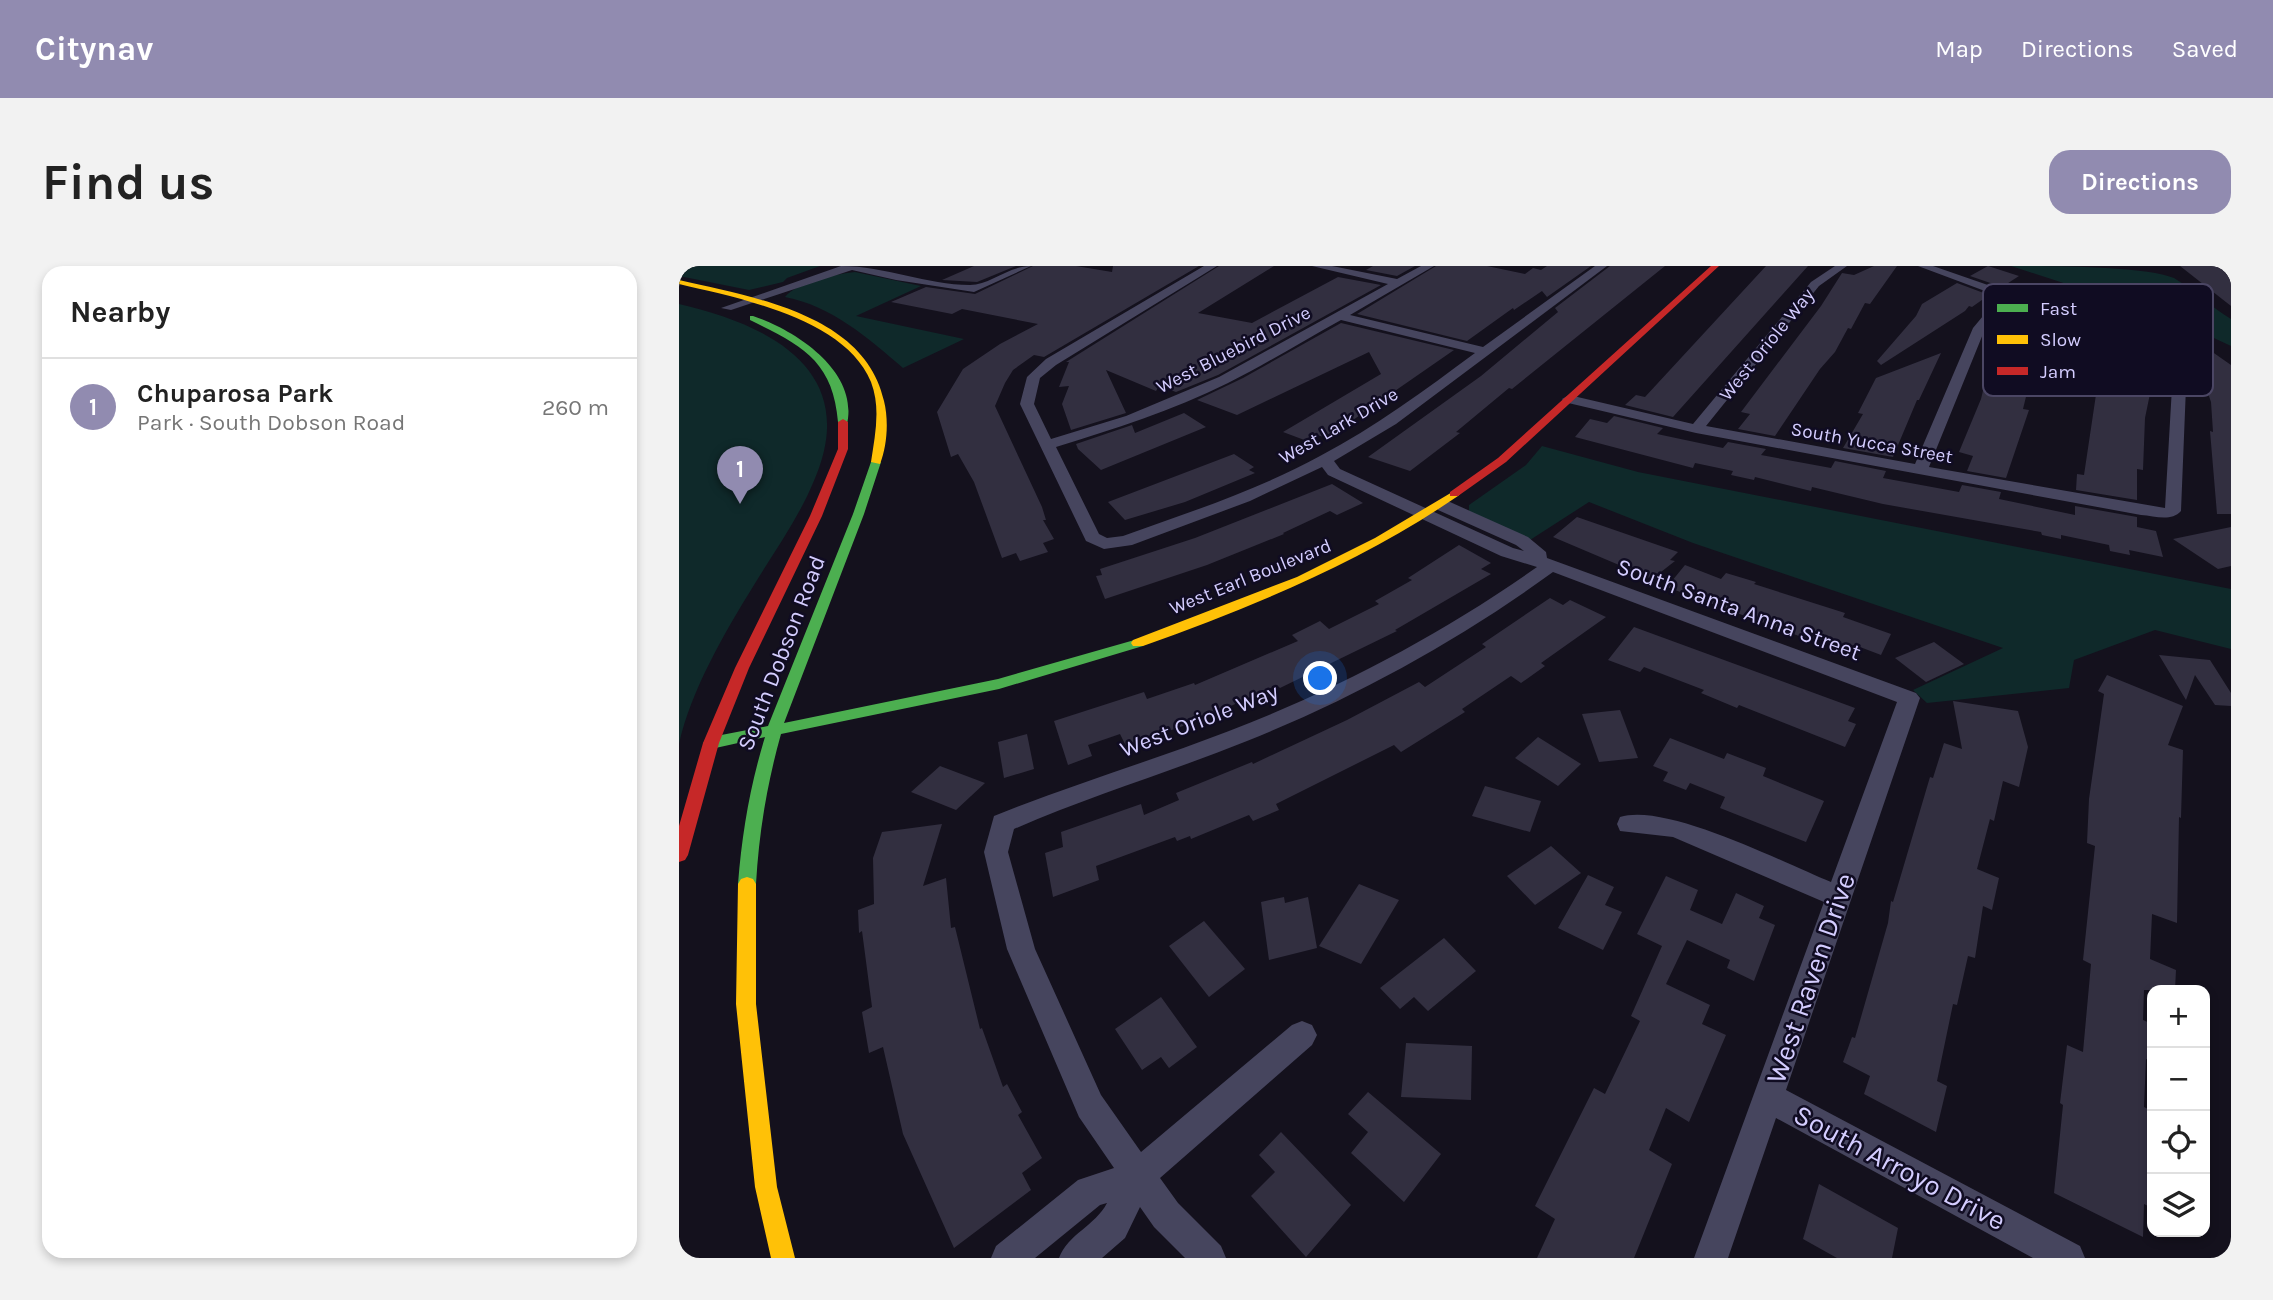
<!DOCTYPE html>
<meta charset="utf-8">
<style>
body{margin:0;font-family:Karla,sans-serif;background:#f2f2f2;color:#222}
.controls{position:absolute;right:21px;bottom:21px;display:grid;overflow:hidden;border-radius:14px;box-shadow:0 4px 10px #0003}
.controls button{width:63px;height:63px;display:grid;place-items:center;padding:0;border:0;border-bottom:2px solid #e0e0e0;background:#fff;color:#222;font:35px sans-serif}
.you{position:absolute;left:642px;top:413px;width:24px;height:24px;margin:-18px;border:5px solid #fff;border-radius:50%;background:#1a73e8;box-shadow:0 0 0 10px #1a73e833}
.badge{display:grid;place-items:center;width:46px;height:46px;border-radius:50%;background:#918bb0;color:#fff;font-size:23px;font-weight:700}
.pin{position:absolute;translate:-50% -58px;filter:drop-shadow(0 2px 4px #0008)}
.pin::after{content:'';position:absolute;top:37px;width:24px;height:21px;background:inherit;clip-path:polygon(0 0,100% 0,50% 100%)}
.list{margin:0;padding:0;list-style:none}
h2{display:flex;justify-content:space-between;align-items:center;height:91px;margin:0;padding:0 28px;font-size:30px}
h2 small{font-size:23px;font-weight:400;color:#767676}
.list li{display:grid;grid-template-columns:46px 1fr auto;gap:21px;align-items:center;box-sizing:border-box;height:98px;padding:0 28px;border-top:2px solid #e0e0e0}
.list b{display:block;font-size:26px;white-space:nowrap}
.list p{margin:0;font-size:23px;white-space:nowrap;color:#767676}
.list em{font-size:23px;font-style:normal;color:#767676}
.icon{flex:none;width:38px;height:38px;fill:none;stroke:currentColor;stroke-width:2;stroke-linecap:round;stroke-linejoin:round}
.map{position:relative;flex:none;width:1552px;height:992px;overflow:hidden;border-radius:21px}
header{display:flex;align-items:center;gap:42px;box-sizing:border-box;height:98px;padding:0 35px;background:#918bb0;color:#fff}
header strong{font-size:33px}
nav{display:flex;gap:38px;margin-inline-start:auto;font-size:24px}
.intro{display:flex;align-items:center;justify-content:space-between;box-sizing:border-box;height:168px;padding:0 42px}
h1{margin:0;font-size:49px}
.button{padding:18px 32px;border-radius:21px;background:#918bb0;color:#fff;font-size:24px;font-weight:700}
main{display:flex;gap:42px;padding:0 42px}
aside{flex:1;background:#fff;border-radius:21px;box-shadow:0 4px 10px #0003}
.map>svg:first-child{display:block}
</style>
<header>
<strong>Citynav</strong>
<nav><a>Map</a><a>Directions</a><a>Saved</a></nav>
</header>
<div class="intro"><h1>Find us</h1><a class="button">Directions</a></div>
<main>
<aside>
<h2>Nearby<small></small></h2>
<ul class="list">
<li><span class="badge">1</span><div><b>Chuparosa Park</b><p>Park · South Dobson Road</p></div><em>260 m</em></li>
</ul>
</aside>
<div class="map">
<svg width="1552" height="992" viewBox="0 0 1552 992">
<rect width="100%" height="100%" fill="#14111d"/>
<g fill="#0f292a">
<path d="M0,0h141l-33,12 -4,4 -34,8 -70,-14z"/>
<path d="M1332,0c38,0 133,0 163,12 20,12 37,29 57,41v27l-60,-28z"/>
<path d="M176,6l66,14 -65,30 108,23 -61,29c-35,-30 -71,-62 -118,-71 12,-15 51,-23 70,-25z"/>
<path d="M0,38c92,21 184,68 134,179 -15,36 -39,69 -59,102 -29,47 -63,105 -75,159z"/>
<path d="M863,180l96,26 593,117v60l-76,-19 -81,30 -5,28 -142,15 -14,-13 90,-42 -310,-105 -104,-41 -59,38 -61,-28v-7l57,-40z"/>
</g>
<g fill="#322f40">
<path d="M295,0h42l-39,16 -35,-2z"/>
<path d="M354,0h43l36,6 1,-6h86l-155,91 -10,-2 -21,15 -8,13 -10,23 47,101 4,13h-3l11,19 -11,4 5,9 -28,9 -4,-8 -14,5 -28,-76 -16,-28 -7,3 -14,-45 26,-43 37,-25 38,-20 -76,-15 -10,5 -61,-12 35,-15 49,7z"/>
<path d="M540,0h55l-76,47 54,10 86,-46 43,8 -163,90 -42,17 -17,-6 -3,5 -50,-21 20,43 -55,17 -9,-26 7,-18 -10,1 10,-25h-3z"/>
<path d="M694,0h42l-18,10 -31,-6z"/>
<path d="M757,0h51l38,8 8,-6 8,2 6,-4h44l-44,31 -5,-6 -28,19 -1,-2 -46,33 -110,-27z"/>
<path d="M931,0h55l-153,123 -3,-1 -53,44 4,1 -50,38 -42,-14 113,-81 77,-64 -3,-4z"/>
<path d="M1087,0h42l-135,151 -48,-12 11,-10 9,2z"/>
<path d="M1195,0h23l-27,38 -5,-1 -14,26 -3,-1 -13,24 -15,17 -45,67 -37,-7 12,-15 -9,-2 80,-106 21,-33 12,2z"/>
<path d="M1309,0l31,10 -17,11 -32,-11z"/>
<path d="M1501,0h41l10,14v26z"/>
<path d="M1278,17l32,12 -17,12 -3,-1 -4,5 -84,54 -4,-4 39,-45 6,-12z"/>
<path d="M1455,47l67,31 30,21v149h-14l-7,-83 3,1 -2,-30 -8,-23 -13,-14 -60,-45z"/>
<path d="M1363,48l62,22 30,15 18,33 -7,34 -2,52 -6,-1v31l-61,-10 1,-16 7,1 17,-114 -48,-27 -12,32 -7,-2 -11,45 6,1 -23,68 -39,-7 6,-15 -14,-4 22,-53 7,-29 22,-43z"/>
<path d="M662,57l113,27 -127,88 -10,-3 -10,6 -24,-9 98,-58 -12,-22 -132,63 -40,-15 46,-22z"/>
<path d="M1262,87l-22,47h-2l-24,57 -50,-9 20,-34 -5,-1 18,-35z"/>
<path d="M505,147l22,14 -105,43 -23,-21 -2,-5 56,-19 3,8z"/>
<path d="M935,150l49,12 -6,6 66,14 5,-6 38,7 -5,6 70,13 4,-7 51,10 -3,7 76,14 3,-7 39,7 -2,7 76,16v-9l62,11v10l19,4 7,26 -34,-7 1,5 -20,-4 -1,-6 -48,-10v4l-19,-4 -1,-3 -158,-28 -71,-17 -1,4 -56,-14 -1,3 -23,-5 2,-4 -38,-8 -2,5 -118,-31 15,-18 17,4z"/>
<path d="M555,188l20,13 -5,3 6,3 -70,29 -60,18 -17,-18z"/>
<path d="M653,218l31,19 -26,12 -7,-4 -47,22 1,1 -77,31 -102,34 -9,-23 6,-1 -2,-6 95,-31z"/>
<path d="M898,251l101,35 -8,8 5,1 -23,18 -99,-42z"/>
<path d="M1552,261v39l-13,3 -45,-30z"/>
<path d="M780,279l32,18 -10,6 10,5 -96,56 2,1 -117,57 -3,-3 -77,35 -74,26 -6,-12 -32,11 4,11 -24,9 -14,-44 90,-29 3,7 47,-16 1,2 103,-44 -6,-6 28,-14 9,8 50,-25 -4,-3 37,-21 -4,-2z"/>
<path d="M1006,299l36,14 5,-6 30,9 -2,2 91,29 -2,4 48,17 -10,21 -21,-8 -4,6 -39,-15 -2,4 -148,-55z"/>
<path d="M871,332l13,7 7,-5 36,17 -65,46 4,3 -24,17 -10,-7 -49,33 3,3 -64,40 -7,-7 -118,59 3,6 -26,11 -4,-6 -58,24 -1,-3 -13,5 -2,-4 -79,29 3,14 -46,17 -8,-44 18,-6 -2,-15 80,-28 3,11 35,-15 -3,-7 76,-31 1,2 94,-44 72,-38 6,5 61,-40 -4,-3z"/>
<path d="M955,361l221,81 -7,13 8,3 -11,23 -106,-42 -2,3 -36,-15 3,-3 -60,-23 -4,5 -32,-12z"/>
<path d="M1255,376l30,22 -38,18 -31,-24z"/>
<path d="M1480,389l51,5 21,33v13l-16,-1 -20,-30 -9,25z"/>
<path d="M1428,409l76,31 -15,39 15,5 -2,68 -2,-1 -2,106 -25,-9 -2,45 26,11 -1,20h-31l-1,30 9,4v38l-6,-3 -2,48 8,4v97l-8,-4 -1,33 -89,-44 9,-88 -3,-2 7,-58 16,7 8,-88 -8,-4 12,-114 -8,-3 2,-44 15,-105 -6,-3z"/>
<path d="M1274,435l65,10 10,36 -9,40 -16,-6 -9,40 -4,-2 -13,50 22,9 -7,32 -9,-4 -8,52 -7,-2 -11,49 -4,-1 -16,77 10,5 -11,46 -72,-38 6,-18 -27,-14 9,-25 3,1 33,-115 3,-22 2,1 37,-125 3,1 11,-35 18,6z"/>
<path d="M941,444l18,48 -39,4 -17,-48z"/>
<path d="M348,468l7,35 -30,9 -6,-36z"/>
<path d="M859,471l43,27 -23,22 -43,-28z"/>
<path d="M991,472l54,21 3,-6 39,15 -3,8 61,25 -18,41 -86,-34 5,-11 -35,-14 -4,7 -23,-9 5,-9 -15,-6z"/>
<path d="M261,500l45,17 -29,27 -45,-18z"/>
<path d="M806,520l56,15 -11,31 -58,-16z"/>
<path d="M263,558l-19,62 23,-8 5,50 4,-1 25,102 2,-1 21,59 4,-3 15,28 -4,3 24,43 -20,15 9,17 -77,58 -51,-114 -20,-87 -14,6 -7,-41 10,-5 -10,-76 -3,2 -1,-23 16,-6 -1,-46 9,-26z"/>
<path d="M872,580l30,27 -46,32 -28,-29z"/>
<path d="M909,609l26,12 -9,18 17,7 -19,38 -45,-22z"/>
<path d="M987,610l32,14 -8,20 32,14 14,-31 28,13 -5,12 16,7 -21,56 -27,-13 3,-8 -43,-20 -21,44 44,21 -8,19 24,11 -37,87 -23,-14 -17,42 23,14 -38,94h-97l18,-39 -20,-13 59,-118 11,6 35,-73 -9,-5 31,-70 -25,-12z"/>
<path d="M680,618l40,16 -38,64 -42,-18z"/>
<path d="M605,631l1,6 23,-6 9,51 -48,12 -8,-58z"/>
<path d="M525,655l41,48 -36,28 -40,-51z"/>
<path d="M765,672l32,33 -48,40 -14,-14 -14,12 -20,-21z"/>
<path d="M482,731l36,50 -28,21 -8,-11 -19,13 -27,-41z"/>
<path d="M727,777l66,3 -1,54 -70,-3z"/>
<path d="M689,826l73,62 -37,48 -53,-49 17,-21 -20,-18z"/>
<path d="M602,866l70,73 -45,52 -55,-61 24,-24 -16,-17z"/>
<path d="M1140,918l79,44 -6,30h-55l-34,-19z"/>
</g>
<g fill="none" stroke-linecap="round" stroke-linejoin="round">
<g fill="#46455e" fill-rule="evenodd">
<path d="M162,0c44,0 86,19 129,19 20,0 38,-19 61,-19l-57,26 -78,-12 -44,-10 -121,40 -10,-2z"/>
<path d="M525,0h13l-161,99 -16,13 -6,26 17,35 75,-23 93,-39 169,-93 -76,-18h20l65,13 24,-13h13l-84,49 133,32 112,-81h12l-211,158 -62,37 6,8 173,79 11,3 -8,-6 -78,-35 -2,-4 2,-4h12l78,35 18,15 1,6 369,135 4,5 -134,392 294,156 5,12h-52l-257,-140 -48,140h-34l130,-356 -151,-65 -53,-6 -3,-7 3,-7c46,-15 164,46 211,65l66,-180 -344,-130c-95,69 -197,125 -306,169 -77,31 -157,55 -233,88l-6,23 27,97 66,146 40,57 151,-127 10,-4 10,4 5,10 -5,10 -152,133 18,25 43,43 5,12h-41l-31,-31 -14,-20 -15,31 -23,20h-43c9,-24 36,-32 48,-55l-7,2 -65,53h-44l5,-12 82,-66 36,-12 -35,-51 -72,-168 -23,-97 10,-36c77,-31 157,-55 235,-85 109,-42 213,-97 308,-164l-36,-11 -173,-81 -6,-8 -72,34 -118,44 -28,4 -18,-8 -66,-137 7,-27 19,-18zM662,54l134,33c-50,37 -100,74 -155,103 -62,34 -130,56 -197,80l-16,2 -8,-4 -43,-87c58,-18 116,-36 172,-64 38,-19 75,-42 113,-63z"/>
<path d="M1156,0h12l-28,20 -113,140 209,38 58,-136 15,-18 21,-10 -91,-34h15l185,64 46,25 14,15 8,17 -5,124c-10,11 -26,5 -40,4l-445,-82 -132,-31 -2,-3 7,-4 124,29 118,-142zM1340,38c46,16 133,35 153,83l-7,121 -236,-41 56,-138 11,-13z"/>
</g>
<g fill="#4caf50" fill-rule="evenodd">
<path d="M74,50c42,14 106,55 94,108l-9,-2c-5,-62 -37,-77 -88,-102v-4z"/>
<path d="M197,193l5,3 -17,52 -80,209 214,-44 140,-40 7,4 -2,3 -144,43 -218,45c-14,50 -22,98 -25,150l-3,5 -6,2 -6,-2 -3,-5c4,-51 12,-98 27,-147l-54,12 -8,-6 8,-6 57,-11 85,-212 18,-52z"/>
</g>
<g fill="#ffc107" fill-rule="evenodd">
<path d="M0,14c73,17 186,34 205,121 5,20 3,45 -4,63l-9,-2c4,-27 10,-54 0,-80 -26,-64 -133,-84 -192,-98z"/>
<path d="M775,225l6,3 -2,2c-98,67 -204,110 -315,150h-10l-2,-3 2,-3 164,-63 78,-39z"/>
<path d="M68,611l6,2 3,5v120l21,183 18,71h-24l-16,-71 -19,-183 2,-120 3,-5z"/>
</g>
<g fill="#c62828" fill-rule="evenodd">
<path d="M1032,0h8l-213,196 -48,34h-8v-4l48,-34z"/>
<path d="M164,153l5,3v27l-26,67 -73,152 -30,75 -31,112 -3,5 -6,2v-36l24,-83 32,-75 75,-152 28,-67v-27z"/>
</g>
</g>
<g text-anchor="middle" stroke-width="5" stroke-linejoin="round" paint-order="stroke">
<g font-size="19" fill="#d4cdff" stroke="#100c22">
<text transform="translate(1087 78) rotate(-51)" y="7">West Oriole Way</text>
<text transform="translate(554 83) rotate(-27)" y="7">West Bluebird Drive</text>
<text transform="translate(659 159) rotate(-30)" y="7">West Lark Drive</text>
<text transform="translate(1193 176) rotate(10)" y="7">South Yucca Street</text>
<text transform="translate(571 310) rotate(-22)" y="7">West Earl Boulevard</text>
</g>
<g font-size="23" fill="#d4cdff" stroke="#100c22">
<text transform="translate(1060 343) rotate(20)" y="8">South Santa Anna Street</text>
<text transform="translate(102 387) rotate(-69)" y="8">South Dobson Road</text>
<text transform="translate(520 454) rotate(-21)" y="8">West Oriole Way</text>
</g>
<g font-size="28" fill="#d4cdff" stroke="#100c22">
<text transform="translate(1131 712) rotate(-71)" y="10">West Raven Drive</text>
<text transform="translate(1221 901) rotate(28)" y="10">South Arroyo Drive</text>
</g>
</g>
<rect x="1304" y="18" width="230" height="112" rx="10" fill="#100c22" stroke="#4b4664" stroke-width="2"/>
<rect x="1318" y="38" width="31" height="8" fill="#4caf50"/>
<rect x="1318" y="69" width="31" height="9" fill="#ffc107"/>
<rect x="1318" y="101" width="31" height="8" fill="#c62828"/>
<g font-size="19" fill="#d4cdff">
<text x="1361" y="49">Fast</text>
<text x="1361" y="80">Slow</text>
<text x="1361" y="112">Jam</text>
</g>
</svg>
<div class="controls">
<button>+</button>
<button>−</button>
<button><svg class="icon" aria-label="locate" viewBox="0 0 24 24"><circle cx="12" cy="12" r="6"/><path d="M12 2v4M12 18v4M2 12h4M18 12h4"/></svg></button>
<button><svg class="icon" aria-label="layers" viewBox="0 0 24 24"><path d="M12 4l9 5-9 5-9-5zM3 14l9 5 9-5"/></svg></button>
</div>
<div class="you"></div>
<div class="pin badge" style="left:61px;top:238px">1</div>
</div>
</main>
